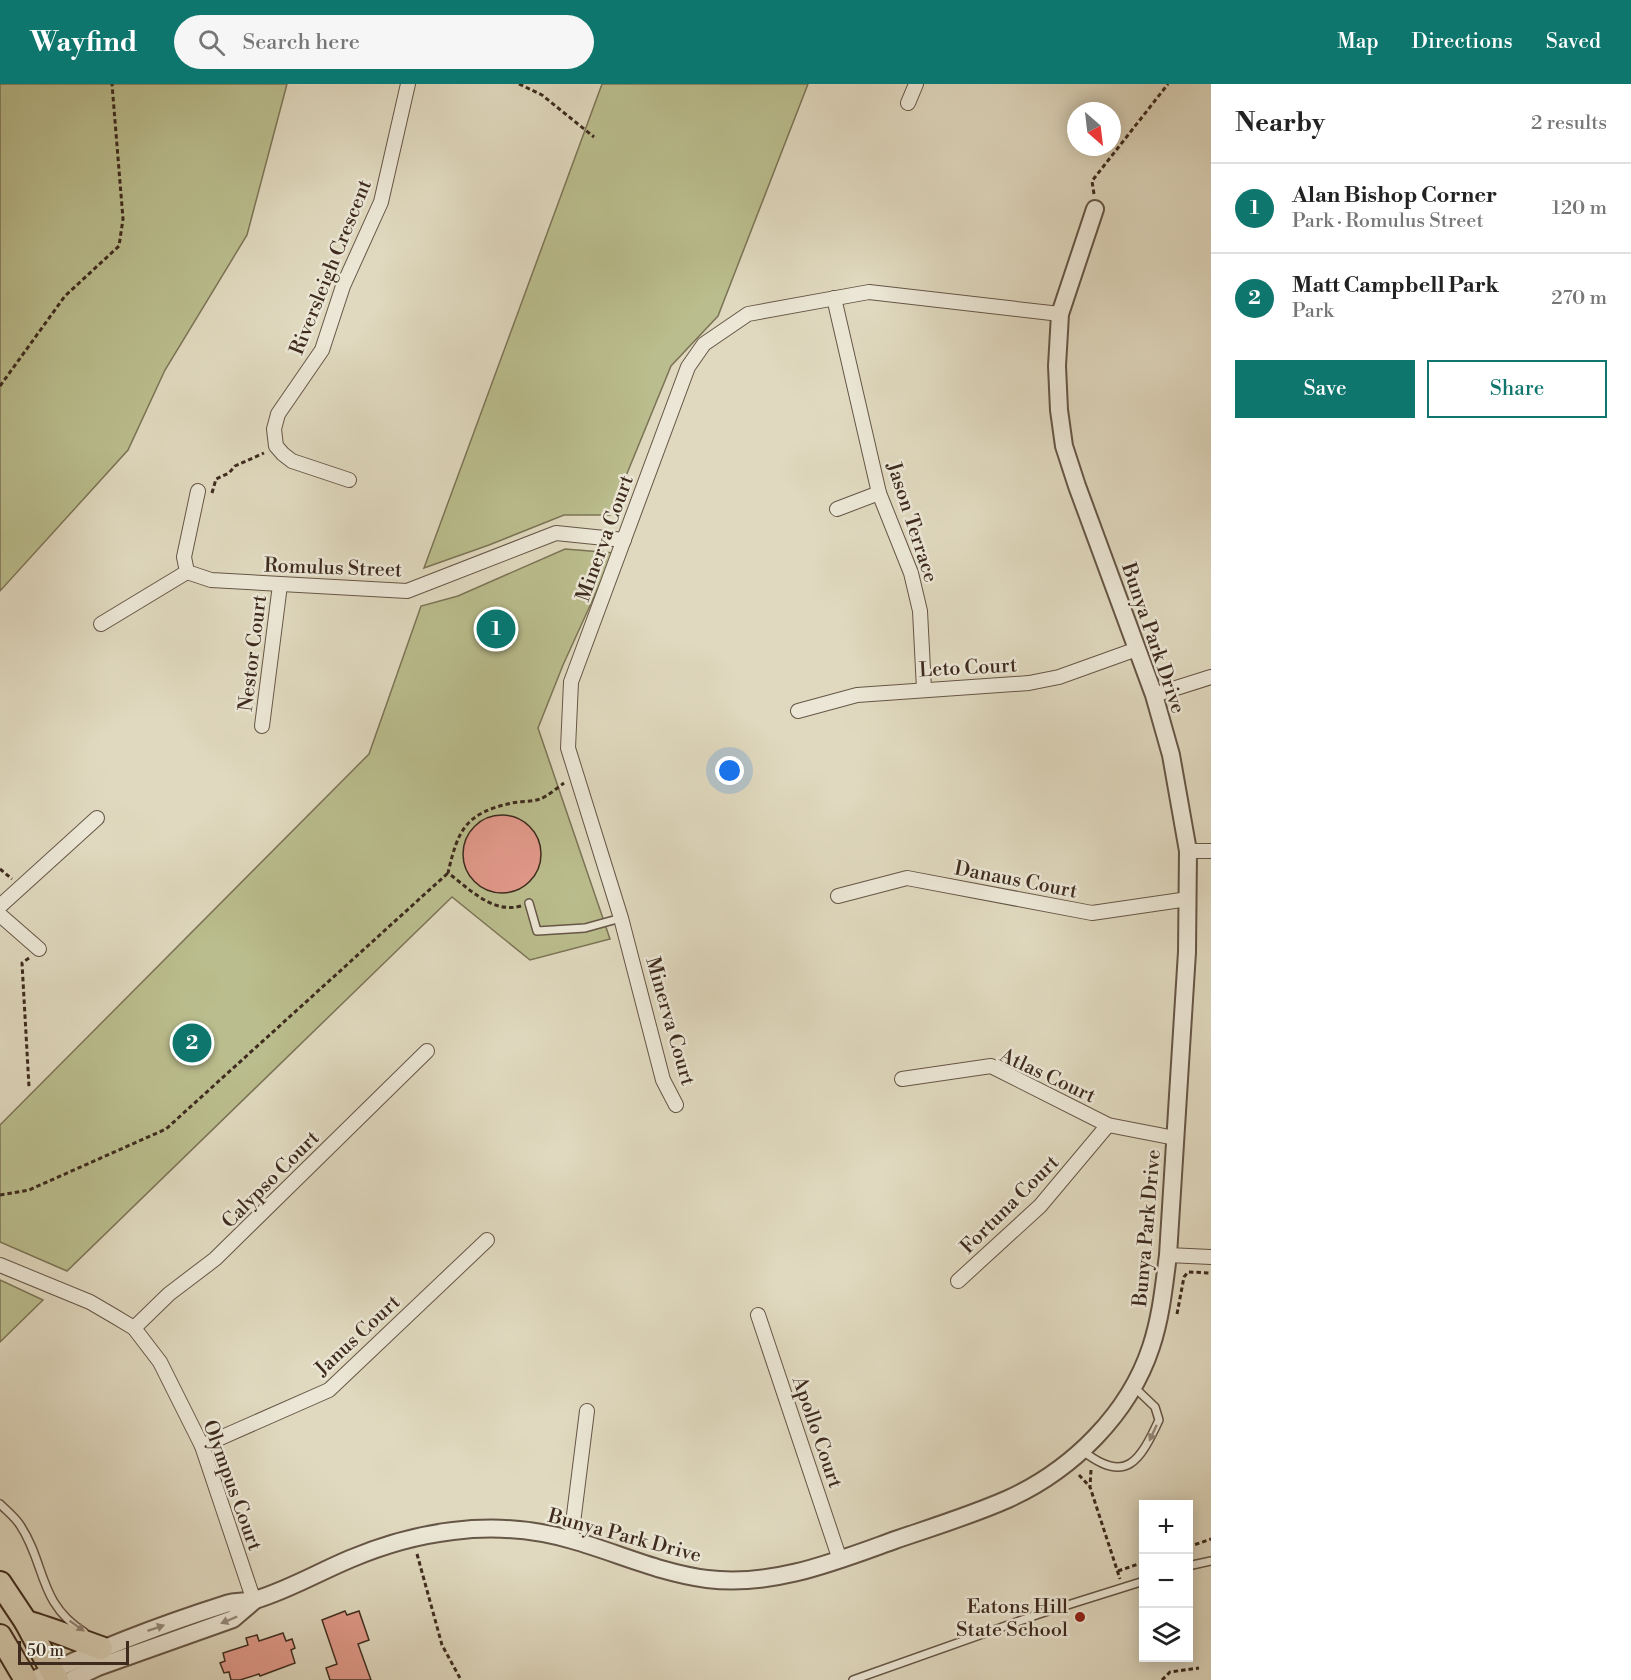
<!DOCTYPE html>
<meta charset="utf-8">
<style>
body{margin:0;font-family:"Libre Bodoni",serif;background:#f6f6f6;color:#222}
.controls{position:absolute;right:18px;bottom:18px;display:grid;overflow:hidden;border-radius:0px;box-shadow:0 3px 15px #0003}
.controls button{width:54px;height:54px;display:grid;place-items:center;padding:0;border:0;border-bottom:2px solid #e0e0e0;background:#fff;color:#222;font:30px sans-serif}
.compass{position:absolute;left:1067px;top:18px;width:54px;height:54px;border-radius:50%;background:#fff;box-shadow:0 3px 15px #0003;rotate:152deg}
.scale{position:absolute;left:18px;bottom:15px;width:111px;box-sizing:border-box;padding-left:6px;border:3px solid #3e2b1e;border-top:0;font-size:16px;line-height:21px;white-space:nowrap;color:#3e2b1e;-webkit-text-stroke:4px #ebe6d5;paint-order:stroke}
.you{position:absolute;left:730px;top:687px;width:21px;height:21px;margin:-15px;border:4px solid #fff;border-radius:50%;background:#1a73e8;box-shadow:0 0 0 9px #1a73e833}
.badge{display:grid;place-items:center;width:39px;height:39px;border-radius:50%;background:#0f766e;color:#fff;font-size:20px;font-weight:700}
.pin{position:absolute;translate:-50% -50%;border:3px solid #fff;box-shadow:0 2px 6px #0006}
.list{margin:0;padding:0;list-style:none}
h2{display:flex;justify-content:space-between;align-items:center;height:78px;margin:0;padding:0 24px;font-size:26px}
h2 small{font-size:20px;font-weight:400;color:#767676}
.list li{display:grid;grid-template-columns:39px 1fr auto;gap:18px;align-items:center;box-sizing:border-box;height:90px;padding:0 24px;border-top:2px solid #e0e0e0}
.list b{display:block;font-size:22px;white-space:nowrap}
.list p{margin:0;font-size:20px;white-space:nowrap;color:#767676}
.list em{font-size:20px;font-style:normal;color:#767676}
.actions{display:flex;gap:12px;padding:18px 24px}
.actions a{flex:1;padding:14px 0;border:2px solid #0f766e;border-radius:0px;text-align:center;font-size:21px;color:#0f766e}
.actions .main{background:#0f766e;color:#fff}
.icon{flex:none;width:33px;height:33px;fill:none;stroke:currentColor;stroke-width:2;stroke-linecap:round;stroke-linejoin:round}
.map{position:relative;flex:none;width:1211px;height:1596px;overflow:hidden}
header{display:flex;align-items:center;gap:36px;box-sizing:border-box;height:84px;padding:0 30px;background:#0f766e;color:#fff}
header strong{font-size:28px}
nav{display:flex;gap:33px;margin-inline-start:auto;font-size:21px}
.search{width:420px;height:54px;background:#f6f6f6;display:flex;align-items:center;gap:15px;box-sizing:border-box;padding:0 21px;border-radius:33px;color:#767676;font-size:22px}
main{display:flex}
aside{flex:1;background:#fff}
.map>svg:first-child{display:block}
</style>
<header>
<strong>Wayfind</strong>
<div class="search"><svg class="icon" aria-label="search" viewBox="0 0 24 24"><circle cx="10" cy="10" r="6"/><path d="M15 15l6 6"/></svg>Search here</div>
<nav><a>Map</a><a>Directions</a><a>Saved</a></nav>
</header>
<main>
<div class="map">
<svg width="1211" height="1596" viewBox="0 0 1211 1596">
<rect width="100%" height="100%" fill="#e0d9bf"/>
<filter id="stains"><feTurbulence type="fractalNoise" baseFrequency=".00333" numOctaves="4"/><feColorMatrix values="0 0 0 0 .2 0 0 0 0 .09 0 0 0 0 .02 0 0 0 .5 -.17"/></filter>
<radialGradient id="worn" r=".72"><stop offset=".6" stop-color="#630" stop-opacity="0"/><stop offset="1" stop-color="#630" stop-opacity=".3"/></radialGradient>
<g fill="#babd8d" stroke="#7c7456" stroke-width="1.5">
<path d="M0,0h287l-40,151 -82,135 -37,80 -128,141z"/>
<path d="M602,0h206l-90,232 -47,50 -61,149h-46l-75,30 -65,23z"/>
<path d="M565,465l49,4 -51,112 -25,63 72,211 -80,21 -78,-63 -385,374 -67,-29v-117l369,-371 52,-148 37,-10z"/>
<path d="M0,1196l43,20 -43,42z"/>
</g>
<g fill="#e2998a" stroke="#3e2b1e" stroke-width="1.5">
<circle cx="502" cy="770" r="39"/>
<path d="M345,1527l2,4 12,-4 10,29 -11,4 13,36h-41l-4,-12 11,-4 -15,-44z"/>
<path d="M283,1549l3,8 6,-2 3,9 -4,2 4,13 -35,13 -1,-2 -19,6h-9l-2,-8 -5,1 -4,-10 5,-2 -2,-8 25,-8 -2,-7 11,-3 2,6z"/>
</g>
<g fill="none" stroke-linecap="round" stroke-linejoin="round">
<g stroke="#665646" stroke-width="10">
<g id="service">
<path d="M529,819l8,28 48,-3 36,-10"/>
<path d="M1083,1367c43,34 57,10 76,-31l-4,-13 -22,-21"/>
<path d="M0,1420c7,7 15,13 20,21 26,39 18,78 64,107"/>
<path d="M1188,1482l23,-5"/>
<path d="M853,1596l186,-66 105,-33"/>
</g>
</g>
<g stroke="#665646" stroke-width="16">
<g id="minor">
<path d="M908,19l8,-19"/>
<path d="M834,214l45,195 32,80 9,38 4,78"/>
<path d="M349,396l-57,-19 -9,-7 -7,-8 -2,-17 4,-15 44,-64 21,-64 38,-84 27,-118"/>
<path d="M198,407l-14,66 3,15 24,8 196,11 149,-58 68,7"/>
<path d="M837,425l42,-16"/>
<path d="M101,540l86,-52"/>
<path d="M1154,611l57,-18"/>
<path d="M798,627l59,-16 172,-12 30,-6 78,-28"/>
<path d="M262,642l18,-141"/>
<path d="M1188,767h23"/>
<path d="M838,812l69,-18 185,35 96,-14"/>
<path d="M0,822l97,-88"/>
<path d="M0,831l39,34"/>
<path d="M902,995l89,-13 117,59 67,13"/>
<path d="M676,1021l-13,-25 -42,-162 -53,-170 3,-66 117,-315 16,-23 44,-30 121,-22 191,22"/>
<path d="M1168,1171l43,2"/>
<path d="M0,1181l90,37 24,14 20,12 26,34 42,84 52,155"/>
<path d="M958,1197l82,-75 68,-81"/>
<path d="M758,1231l82,245"/>
<path d="M134,1244l35,-34 46,-35 212,-208"/>
<path d="M202,1362l127,-56 158,-150"/>
<path d="M571,1455l16,-128"/>
</g>
</g>
<g stroke="#665646" stroke-width="20">
<g id="tertiary">
<path d="M33,1596c62,-30 127,-55 193,-76 11,-4 22,-1 32,-5 32,-10 61,-27 92,-40 33,-14 68,-24 103,-28 40,-5 81,-2 119,9 46,13 88,33 135,39 66,8 127,-17 188,-39 38,-13 77,-25 113,-41 64,-29 121,-85 143,-152 10,-30 13,-61 17,-92l19,-303 1,-101 -17,-96 -17,-60 -77,-209 -13,-40 -5,-36 -2,-44 3,-52 35,-105"/>
<path d="M71,1596l27,-13 135,-48 21,-18"/>
</g>
</g>
<g stroke="#3e2b1e" stroke-width="26">
<g id="trunk">
<path d="M0,1499l26,39 31,58"/>
<path d="M26,1538c26,7 49,17 75,26"/>
<path d="M0,1552l26,44"/>
</g>
</g>
<g stroke="#3e2b1e" stroke-width="3" stroke-dasharray="4.5 3" stroke-linecap="butt">
<path d="M519,0l23,11 52,42"/>
<path d="M1094,110l-2,-13 76,-97"/>
<path d="M0,302l65,-90 54,-50 4,-27 -11,-135"/>
<path d="M212,409l4,-14 13,-6 6,-7 29,-13"/>
<path d="M0,785l12,10"/>
<path d="M521,822c-29,8 -51,-17 -73,-33 10,-44 18,-60 64,-70 9,-2 20,-1 28,-4 8,-3 17,-11 24,-16"/>
<path d="M29,874l-7,5 7,124"/>
<path d="M0,1111l29,-5 137,-61 282,-256"/>
<path d="M1177,1230l7,-37 4,-5 23,1"/>
<path d="M1091,1386l-1,17 30,92"/>
<path d="M1079,1391l11,12"/>
<path d="M1188,1463l23,-8"/>
<path d="M417,1470l25,91 19,35"/>
<path d="M1118,1487l26,-9"/>
<path d="M1162,1596l8,-8 29,-4"/>
</g>
<use href="#service" stroke="#ebe6d5" stroke-width="7"/>
<use href="#minor" stroke="#ebe6d5" stroke-width="14"/>
<use href="#tertiary" stroke="#ebe6d5" stroke-width="16"/>
<use href="#trunk" stroke="#e0d9bf" stroke-width="22"/>
</g>
<defs><path id="oneway-solid" d="M-6-.8H1V-3.2L6.5 0L1 3.2V.8H-6Z" transform="scale(1.5)"/></defs>
<g fill="#94887a">
<use href="#oneway-solid" transform="translate(1153 1349) rotate(115)"/>
<use href="#oneway-solid" transform="translate(229 1536) rotate(157)"/>
<use href="#oneway-solid" transform="translate(77 1542) rotate(35)"/>
<use href="#oneway-solid" transform="translate(156 1544) rotate(-19)"/>
</g>
<circle fill="#8f2418" stroke="#ebe6d5" stroke-width="2" cx="1080" cy="1533" r="6"/>
<g text-anchor="middle" stroke-width="5" stroke-linejoin="round" paint-order="stroke">
<g font-size="20" fill="#3e2b1e" stroke="#ebe6d5">
<text transform="translate(330 183) rotate(-68)" y="7">Riversleigh Crescent</text>
<text transform="translate(913 438) rotate(72)" y="7">Jason Terrace</text>
<text transform="translate(604 454) rotate(-70)" y="7">Minerva Court</text>
<text transform="translate(333 483) rotate(2)" y="7">Romulus Street</text>
<text transform="translate(1154 554) rotate(71)" y="7">Bunya Park Drive</text>
<text transform="translate(252 569) rotate(-83)" y="7">Nestor Court</text>
<text transform="translate(968 583) rotate(-3)" y="7">Leto Court</text>
<text transform="translate(1016 795) rotate(11)" y="7">Danaus Court</text>
<text transform="translate(671 937) rotate(74)" y="7">Minerva Court</text>
<text transform="translate(1048 991) rotate(25)" y="7">Atlas Court</text>
<text transform="translate(270 1095) rotate(-45)" y="7">Calypso Court</text>
<text transform="translate(1009 1120) rotate(-45)" y="7">Fortuna Court</text>
<text transform="translate(1146 1144) rotate(-85)" y="7">Bunya Park Drive</text>
<text transform="translate(357 1251) rotate(-43)" y="7">Janus Court</text>
<text transform="translate(818 1348) rotate(71)" y="7">Apollo Court</text>
<text transform="translate(233 1401) rotate(70)" y="7">Olympus Court</text>
<text transform="translate(625 1451) rotate(15)" y="7">Bunya Park Drive</text>
</g>
<g font-size="20" fill="#3e2b1e" stroke="#ebe6d5" text-anchor="end">
<text x="1068" y="1529">Eatons Hill<tspan x="1068" dy="23">State School</tspan></text>
</g>
</g>
<rect width="100%" height="100%" filter="url(#stains)"/>
<rect width="100%" height="100%" fill="url(#worn)"/>
</svg>
<div class="controls">
<button>+</button>
<button>−</button>
<button><svg class="icon" aria-label="layers" viewBox="0 0 24 24"><path d="M12 4l9 5-9 5-9-5zM3 14l9 5 9-5"/></svg></button>
</div>
<svg class="compass" viewBox="-18 -18 36 36"><path d="M0-13l5 13h-10z" fill="#e53935"/><path d="M0 13l5-13h-10z" fill="#767676"/></svg>
<div class="scale">50 m</div>
<div class="you"></div>
<div class="pin badge" style="left:496px;top:545px">1</div>
<div class="pin badge" style="left:192px;top:959px">2</div>
</div>
<aside>
<h2>Nearby<small>2 results</small></h2>
<ul class="list">
<li><span class="badge">1</span><div><b>Alan Bishop Corner</b><p>Park · Romulus Street</p></div><em>120 m</em></li>
<li><span class="badge">2</span><div><b>Matt Campbell Park</b><p>Park</p></div><em>270 m</em></li>
</ul>
<div class="actions"><a class="main">Save</a><a>Share</a></div>
</aside>
</main>
